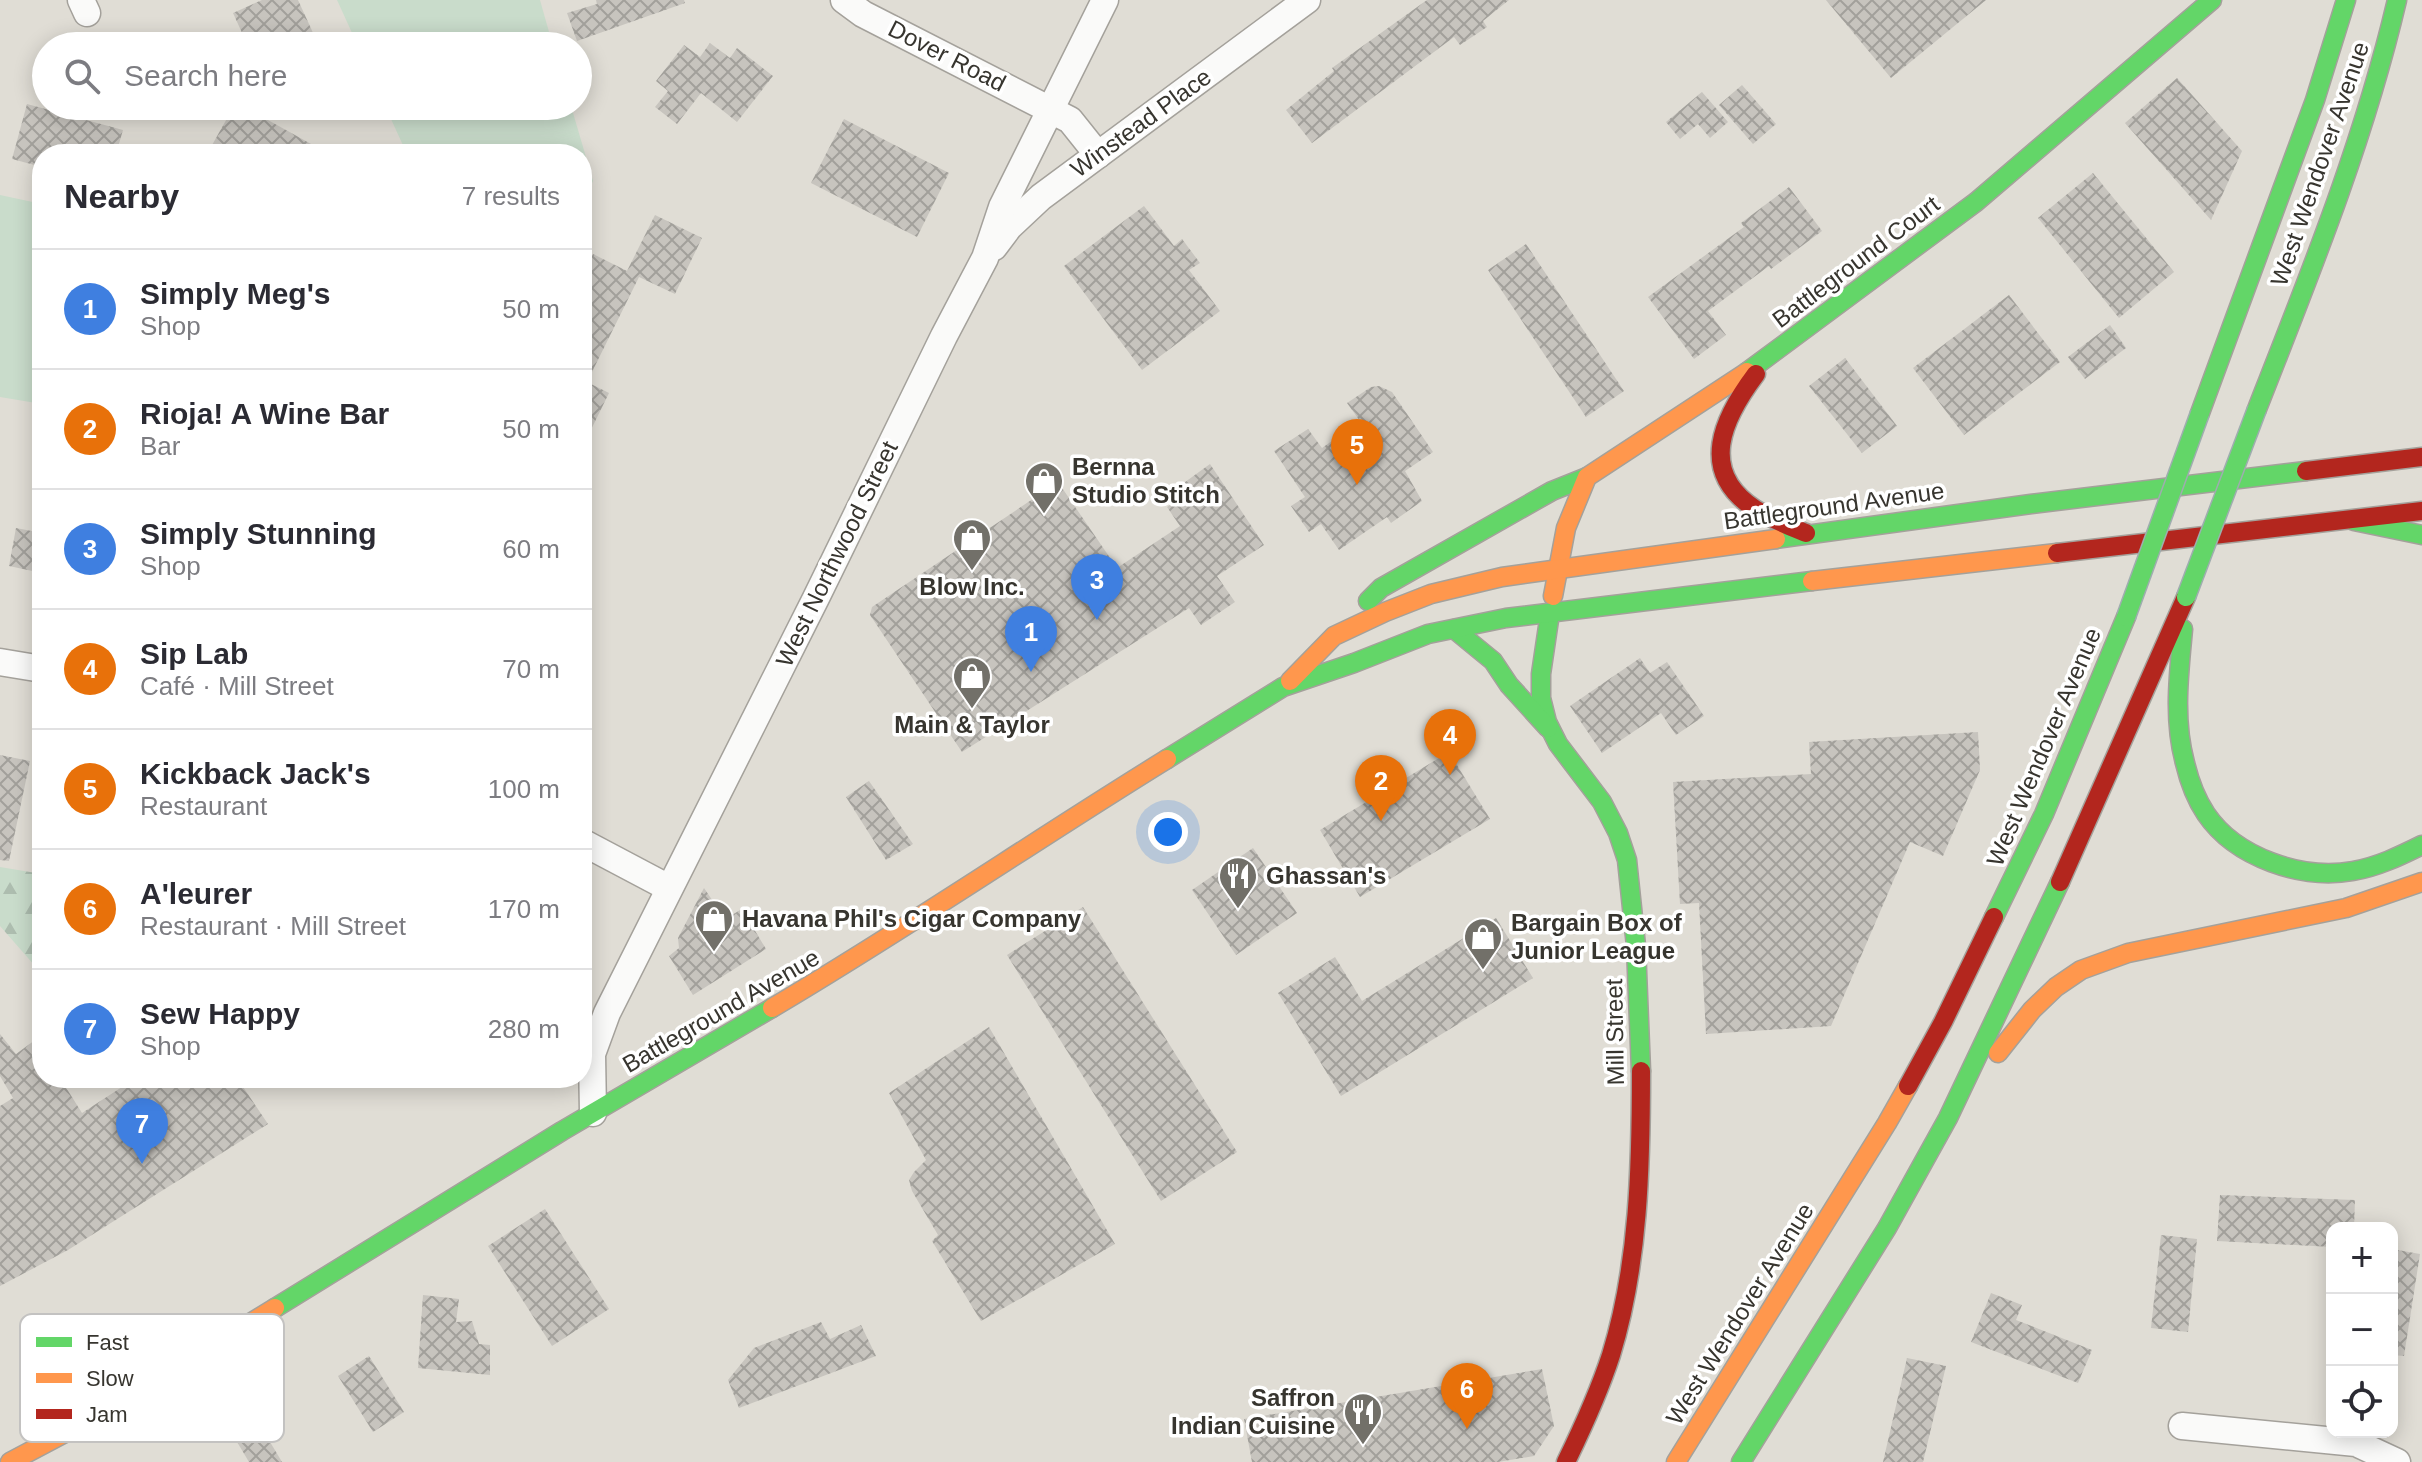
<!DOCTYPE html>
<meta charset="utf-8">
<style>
body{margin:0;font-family:Helvetica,sans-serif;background:#f7f7f7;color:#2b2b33}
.controls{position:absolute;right:24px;bottom:24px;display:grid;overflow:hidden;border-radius:16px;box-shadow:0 4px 20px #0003}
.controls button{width:72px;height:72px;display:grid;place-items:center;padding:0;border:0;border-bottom:2px solid #e1e1e2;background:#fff;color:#2b2b33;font:40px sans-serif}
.you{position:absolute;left:1168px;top:832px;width:28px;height:28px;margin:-20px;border:6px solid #fff;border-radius:50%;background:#1a73e8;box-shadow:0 0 0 12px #1a73e833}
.badge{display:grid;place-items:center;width:52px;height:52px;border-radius:50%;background:#0b8043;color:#fff;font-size:26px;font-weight:700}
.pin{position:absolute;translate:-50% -66px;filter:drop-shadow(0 2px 4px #0008)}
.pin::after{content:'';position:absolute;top:42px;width:28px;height:24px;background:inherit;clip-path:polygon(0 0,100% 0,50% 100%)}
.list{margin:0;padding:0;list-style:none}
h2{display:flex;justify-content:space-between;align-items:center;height:104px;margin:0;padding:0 32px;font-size:34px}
h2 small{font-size:26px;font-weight:400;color:#7c7c81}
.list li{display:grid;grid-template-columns:52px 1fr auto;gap:24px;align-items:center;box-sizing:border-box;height:120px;padding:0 32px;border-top:2px solid #e1e1e2}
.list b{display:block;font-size:30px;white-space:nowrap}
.list p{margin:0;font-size:26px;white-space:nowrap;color:#7c7c81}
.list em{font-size:26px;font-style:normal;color:#7c7c81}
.icon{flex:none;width:44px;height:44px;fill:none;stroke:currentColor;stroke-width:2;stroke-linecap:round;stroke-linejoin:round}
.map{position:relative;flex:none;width:2422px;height:1462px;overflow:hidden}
.search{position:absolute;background:#fff;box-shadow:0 4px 20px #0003;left:32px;top:32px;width:560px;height:88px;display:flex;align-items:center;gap:20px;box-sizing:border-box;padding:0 28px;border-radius:44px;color:#7c7c81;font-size:30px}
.panel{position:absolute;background:#fff;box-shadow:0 4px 20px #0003;left:32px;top:144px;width:560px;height:944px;border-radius:32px}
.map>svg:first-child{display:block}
</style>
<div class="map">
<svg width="2422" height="1462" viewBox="0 0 2422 1462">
<defs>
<pattern id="forest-firs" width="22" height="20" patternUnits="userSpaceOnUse" patternTransform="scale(2)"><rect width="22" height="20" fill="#c9dccb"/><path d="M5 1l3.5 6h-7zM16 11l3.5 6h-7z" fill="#adbdaf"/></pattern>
<pattern id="building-cross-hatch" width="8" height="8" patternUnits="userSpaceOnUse" patternTransform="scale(2)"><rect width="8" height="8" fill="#c7c4be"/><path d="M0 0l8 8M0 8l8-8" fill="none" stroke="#a2a09b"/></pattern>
</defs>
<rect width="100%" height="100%" fill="#e0ddd5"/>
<g fill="#c9dccb">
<path d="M337,0h203l13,46h-195z"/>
<path d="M385,106h186l22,75 -11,23v-50h-175z"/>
<path d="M0,195l42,9v200l-42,-7z"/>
</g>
<path fill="url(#forest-firs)" d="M0,867l42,7v100l-42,-48z"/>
<g fill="url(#building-cross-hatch)">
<path d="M262,0h36l21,46h-71l-15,-33z"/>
<path d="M596,0h88l1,3 -108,38 -10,-28 30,-9z"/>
<path d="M1427,0h82l-26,21 4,6 -27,18 -6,-8 -142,106 -26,-33 48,-39 -2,-3z"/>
<path d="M1826,0h160l-95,78z"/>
<path d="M710,43l20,15 7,-10 36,28 -36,46 -36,-29 -24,31 -22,-17 13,-16 -12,-10 28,-36 16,12z"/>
<path d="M2177,78l65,73 -31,69 -86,-97z"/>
<path d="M1742,85l34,39 -23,20 -34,-39z"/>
<path d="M1702,92l26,30 -18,16 -12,-14 -18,15 -14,-17z"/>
<path d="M27,104l96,26 -7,24h-74v13l-30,-8z"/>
<path d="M234,106h9l86,48h-122z"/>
<path d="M844,119l105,54 -32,64 -106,-54z"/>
<path d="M2093,173l81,99 -55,46 -81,-100z"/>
<path d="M1789,187l33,44 -51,38 -2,-3 -61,45 18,24 -32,24 -46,-62 96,-70 -3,-4z"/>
<path d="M1144,206l30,40 8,-7 18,24 -11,7 31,41 -78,59 -78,-104z"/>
<path d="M655,215l47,23 -27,56 -36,-17 -52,105 22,11 -27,55v-171l11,-23 34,17z"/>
<path d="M1526,244l98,147 -38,26 -98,-147z"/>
<path d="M2009,295l51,67 -96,73 -51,-67z"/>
<path d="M2110,325l16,23 -41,31 -17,-22z"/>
<path d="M1845,358l52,68 -35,27 -53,-67z"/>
<path d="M1379,386l13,6 41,60 -28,19 17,30 -31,22 -4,-6 -48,33 -18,-26 -12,8 -18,-26 14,-9 -31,-46 34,-22 14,19 38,-27 -13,-18 24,-16z"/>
<path d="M1210,464l54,81 -47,31 18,26 -34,23 -12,-17 -227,144 -92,-137 2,-8 186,-125 59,86 63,-42 -13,-19 20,-14 -6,-8z"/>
<path d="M16,528l26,5v40l-33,-7z"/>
<path d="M1640,658l10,15 17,-11 37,54 -28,19 -15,-22 -59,40 -32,-47z"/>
<path d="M1978,732l2,38 -37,86 -33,-14 -79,184 -125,8 -7,-131 -19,1 -7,-122 138,-8 -2,-32z"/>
<path d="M1449,752l41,67 -130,78 -40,-67z"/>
<path d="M0,755l30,6 -21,100 -9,-1z"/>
<path d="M869,781l44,63 -27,16 -40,-63z"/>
<path d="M1253,848l44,65 -61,42 -44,-65z"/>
<path d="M704,888l21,31 17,-10 24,40 -73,46 -24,-39 10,-8 -1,-10z"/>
<path d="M1083,907l154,245 -76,49 -154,-246z"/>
<path d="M1496,918l37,60 -192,118 -63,-103 57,-36 27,44z"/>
<path d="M989,1027l126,217 -134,77 -49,-80 6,-6 -26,-44 -3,-11 5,-8 12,-12 -37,-67z"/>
<path d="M0,1034l16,20 26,-19v43h18l22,35 40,-26 -6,-9h121l31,46 -200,126 -68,36v-180l13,-8 -13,-22z"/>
<path d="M2220,1195l135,5 -1,28h-22v19l-115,-6z"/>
<path d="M545,1209l64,100 -57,37 -64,-100z"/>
<path d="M2161,1235l36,4 -9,93 -37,-4z"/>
<path d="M2392,1249l28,5 -16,102 -12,-1z"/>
<path d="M1991,1293l31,12 -6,15 76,30 -14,33 -107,-41z"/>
<path d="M423,1295l36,4 -3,23 16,-1 7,23 11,1v30l-72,-7z"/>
<path d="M821,1322l9,17 31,-14 15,31 -137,52 -11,-28 26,-32z"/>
<path d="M369,1356l35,56 -31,20 -35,-56z"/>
<path d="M1907,1358l39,8 -23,96h-40z"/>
<path d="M1542,1369l12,57 -20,30 -36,6h-246l-8,-43z"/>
<path d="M245,1400l37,62h-33l-28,-47z"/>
</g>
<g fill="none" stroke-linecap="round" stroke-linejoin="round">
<g stroke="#a4a19b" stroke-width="29">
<g id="street">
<path d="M81,0l6,13"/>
<path d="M844,0l19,14 207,106 28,35"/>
<path d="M994,247l15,-20 32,-30 266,-197"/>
<path d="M0,662l42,7"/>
<path d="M582,842l87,46"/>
<path d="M593,1113l-1,-59 15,-41 209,-415 128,-262 41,-78 17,-51 103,-207"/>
<path d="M2182,1426l174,17 41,19"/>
</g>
</g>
<g stroke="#a4a19b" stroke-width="21">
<g id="fast">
<path d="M1747,372l229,-170 236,-202"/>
<path d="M2257,409c53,-135 107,-268 140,-409"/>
<path d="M2200,413l115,-313 31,-100"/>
<path d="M2354,521l68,14"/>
<path d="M1776,539l255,-35 275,-33"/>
<path d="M1368,601l13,-13 171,-97 35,-14"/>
<path d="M1550,613l-9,61v24l6,24 11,22 44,58 16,31 9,27 9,86 5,125"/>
<path d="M1454,629l39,32 16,24 39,43"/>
<path d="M2183,629c-4,44 -10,90 2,134 4,17 11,36 21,51 30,44 96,66 147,57 24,-4 47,-15 69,-26"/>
<path d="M1167,759l116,-72 71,-24 74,-29 78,-16 306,-37"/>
<path d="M1994,917l50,-103 82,-197"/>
<path d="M275,1308l287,-177 210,-123"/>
<path d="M1741,1462l146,-234 61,-110 112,-236"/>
</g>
</g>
<g stroke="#a4a19b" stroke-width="21">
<g id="slow">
<path d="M1812,581l245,-28"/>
<path d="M1553,596l13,-68 21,-51 160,-105"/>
<path d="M1290,681l44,-45 51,-24 46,-18 71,-17 274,-38"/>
<path d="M772,1008c134,-79 262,-167 395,-249"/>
<path d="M1998,1053l34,-43 24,-23 25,-17 47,-17 218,-45 76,-26"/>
<path d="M10,1462l104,-55 161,-99"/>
<path d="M1676,1462l211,-339 21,-37"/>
</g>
</g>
<g stroke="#a4a19b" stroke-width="21">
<g id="jam">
<path d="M1756,374c-33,44 -59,97 -1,135 16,10 34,17 51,24"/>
<path d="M2306,471l116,-14"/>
<path d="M2057,553l365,-42"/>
<path d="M2060,882l126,-285"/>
<path d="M1908,1086l35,-64 51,-105"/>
<path d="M1566,1462c17,-35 33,-70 45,-107 28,-91 30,-189 30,-284"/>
</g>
</g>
<use href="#street" stroke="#fafaf9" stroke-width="26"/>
<use href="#fast" stroke="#63d668" stroke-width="18"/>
<use href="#slow" stroke="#ff974d" stroke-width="18"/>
<use href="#jam" stroke="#b3261e" stroke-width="18"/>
<g stroke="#9eadae" stroke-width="21" stroke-linecap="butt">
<g id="fast-bridge">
<path d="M2186,597l71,-188"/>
<path d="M2126,617l74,-204"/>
</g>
</g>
<use href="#fast-bridge" stroke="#63d668" stroke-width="18"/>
</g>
<defs>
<g id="shop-pin" transform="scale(2)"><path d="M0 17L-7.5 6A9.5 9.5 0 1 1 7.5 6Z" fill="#727069" stroke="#fff"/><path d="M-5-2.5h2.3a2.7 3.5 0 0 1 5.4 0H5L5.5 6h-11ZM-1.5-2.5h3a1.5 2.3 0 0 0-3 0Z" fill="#fff"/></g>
<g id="restaurant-pin" transform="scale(2)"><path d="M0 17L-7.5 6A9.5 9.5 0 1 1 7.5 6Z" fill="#727069" stroke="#fff"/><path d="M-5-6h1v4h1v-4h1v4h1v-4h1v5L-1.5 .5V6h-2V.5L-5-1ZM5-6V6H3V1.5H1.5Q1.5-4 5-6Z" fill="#fff"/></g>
</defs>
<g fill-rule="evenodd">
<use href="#shop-pin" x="1044" y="481"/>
<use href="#shop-pin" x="972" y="538"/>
<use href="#shop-pin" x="972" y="676"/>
<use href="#restaurant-pin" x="1238" y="876"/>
<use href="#shop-pin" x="714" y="919"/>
<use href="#shop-pin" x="1483" y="937"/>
<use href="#restaurant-pin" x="1363" y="1412"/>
</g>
<g text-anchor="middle" stroke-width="7" stroke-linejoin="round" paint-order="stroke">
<g font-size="24" fill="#37352f" stroke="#fff">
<text transform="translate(947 56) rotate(27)" y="8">Dover Road</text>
<text transform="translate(1141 123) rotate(-36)" y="8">Winstead Place</text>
<text transform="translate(2320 164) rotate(-71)" y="8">West Wendover Avenue</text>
<text transform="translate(1856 262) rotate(-37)" y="8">Battleground Court</text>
<text transform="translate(1834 506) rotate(-8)" y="8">Battleground Avenue</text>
<text transform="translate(837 554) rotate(-64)" y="8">West Northwood Street</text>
<text transform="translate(2044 747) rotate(-67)" y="8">West Wendover Avenue</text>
<text transform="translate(721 1011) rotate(-30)" y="8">Battleground Avenue</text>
<text transform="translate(1615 1032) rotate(-91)" y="8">Mill Street</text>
<text transform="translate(1740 1314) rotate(-58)" y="8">West Wendover Avenue</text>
</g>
<g font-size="24" font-weight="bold" fill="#37352f" stroke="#fff" text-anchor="start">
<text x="1072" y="475">Bernna<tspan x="1072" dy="28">Studio Stitch</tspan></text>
<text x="972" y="595" text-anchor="middle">Blow Inc.</text>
<text x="972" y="733" text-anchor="middle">Main &amp; Taylor</text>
<text x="1266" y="884">Ghassan's</text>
<text x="742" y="927">Havana Phil's Cigar Company</text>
<text x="1511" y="931">Bargain Box of<tspan x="1511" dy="28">Junior League</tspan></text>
<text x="1335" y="1406" text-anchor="end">Saffron<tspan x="1335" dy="28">Indian Cuisine</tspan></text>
</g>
</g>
<rect x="20" y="1314" width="264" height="128" rx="12" fill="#fff" stroke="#c3c2c1" stroke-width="2"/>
<rect x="36" y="1337" width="36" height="10" fill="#63d668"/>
<rect x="36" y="1373" width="36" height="10" fill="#ff974d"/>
<rect x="36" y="1409" width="36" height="10" fill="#b3261e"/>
<g font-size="22" fill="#37352f">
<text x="86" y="1350">Fast</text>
<text x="86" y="1386">Slow</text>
<text x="86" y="1422">Jam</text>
</g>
</svg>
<div class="controls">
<button>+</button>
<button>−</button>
<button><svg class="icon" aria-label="locate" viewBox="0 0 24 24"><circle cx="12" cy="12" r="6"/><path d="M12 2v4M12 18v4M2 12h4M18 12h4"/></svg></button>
</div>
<div class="you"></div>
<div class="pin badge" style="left:1031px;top:672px;background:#3f7fe0">1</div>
<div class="pin badge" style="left:1381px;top:821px;background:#e8710a">2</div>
<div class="pin badge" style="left:1097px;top:620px;background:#3f7fe0">3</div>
<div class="pin badge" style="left:1450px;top:775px;background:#e8710a">4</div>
<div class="pin badge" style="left:1357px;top:485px;background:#e8710a">5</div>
<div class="pin badge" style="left:1467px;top:1429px;background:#e8710a">6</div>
<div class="pin badge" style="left:142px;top:1164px;background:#3f7fe0">7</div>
<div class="search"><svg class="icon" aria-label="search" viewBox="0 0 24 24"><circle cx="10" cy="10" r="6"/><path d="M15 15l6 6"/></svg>Search here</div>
<section class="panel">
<h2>Nearby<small>7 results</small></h2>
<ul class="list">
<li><span class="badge" style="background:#3f7fe0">1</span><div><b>Simply Meg's</b><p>Shop</p></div><em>50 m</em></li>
<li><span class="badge" style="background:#e8710a">2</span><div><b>Rioja! A Wine Bar</b><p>Bar</p></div><em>50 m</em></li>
<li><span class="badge" style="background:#3f7fe0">3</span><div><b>Simply Stunning</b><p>Shop</p></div><em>60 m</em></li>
<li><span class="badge" style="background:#e8710a">4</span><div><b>Sip Lab</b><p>Café · Mill Street</p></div><em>70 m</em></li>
<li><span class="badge" style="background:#e8710a">5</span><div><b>Kickback Jack's</b><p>Restaurant</p></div><em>100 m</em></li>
<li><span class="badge" style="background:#e8710a">6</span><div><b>A'leurer</b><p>Restaurant · Mill Street</p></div><em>170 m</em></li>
<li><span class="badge" style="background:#3f7fe0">7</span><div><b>Sew Happy</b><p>Shop</p></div><em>280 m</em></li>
</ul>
</section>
</div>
